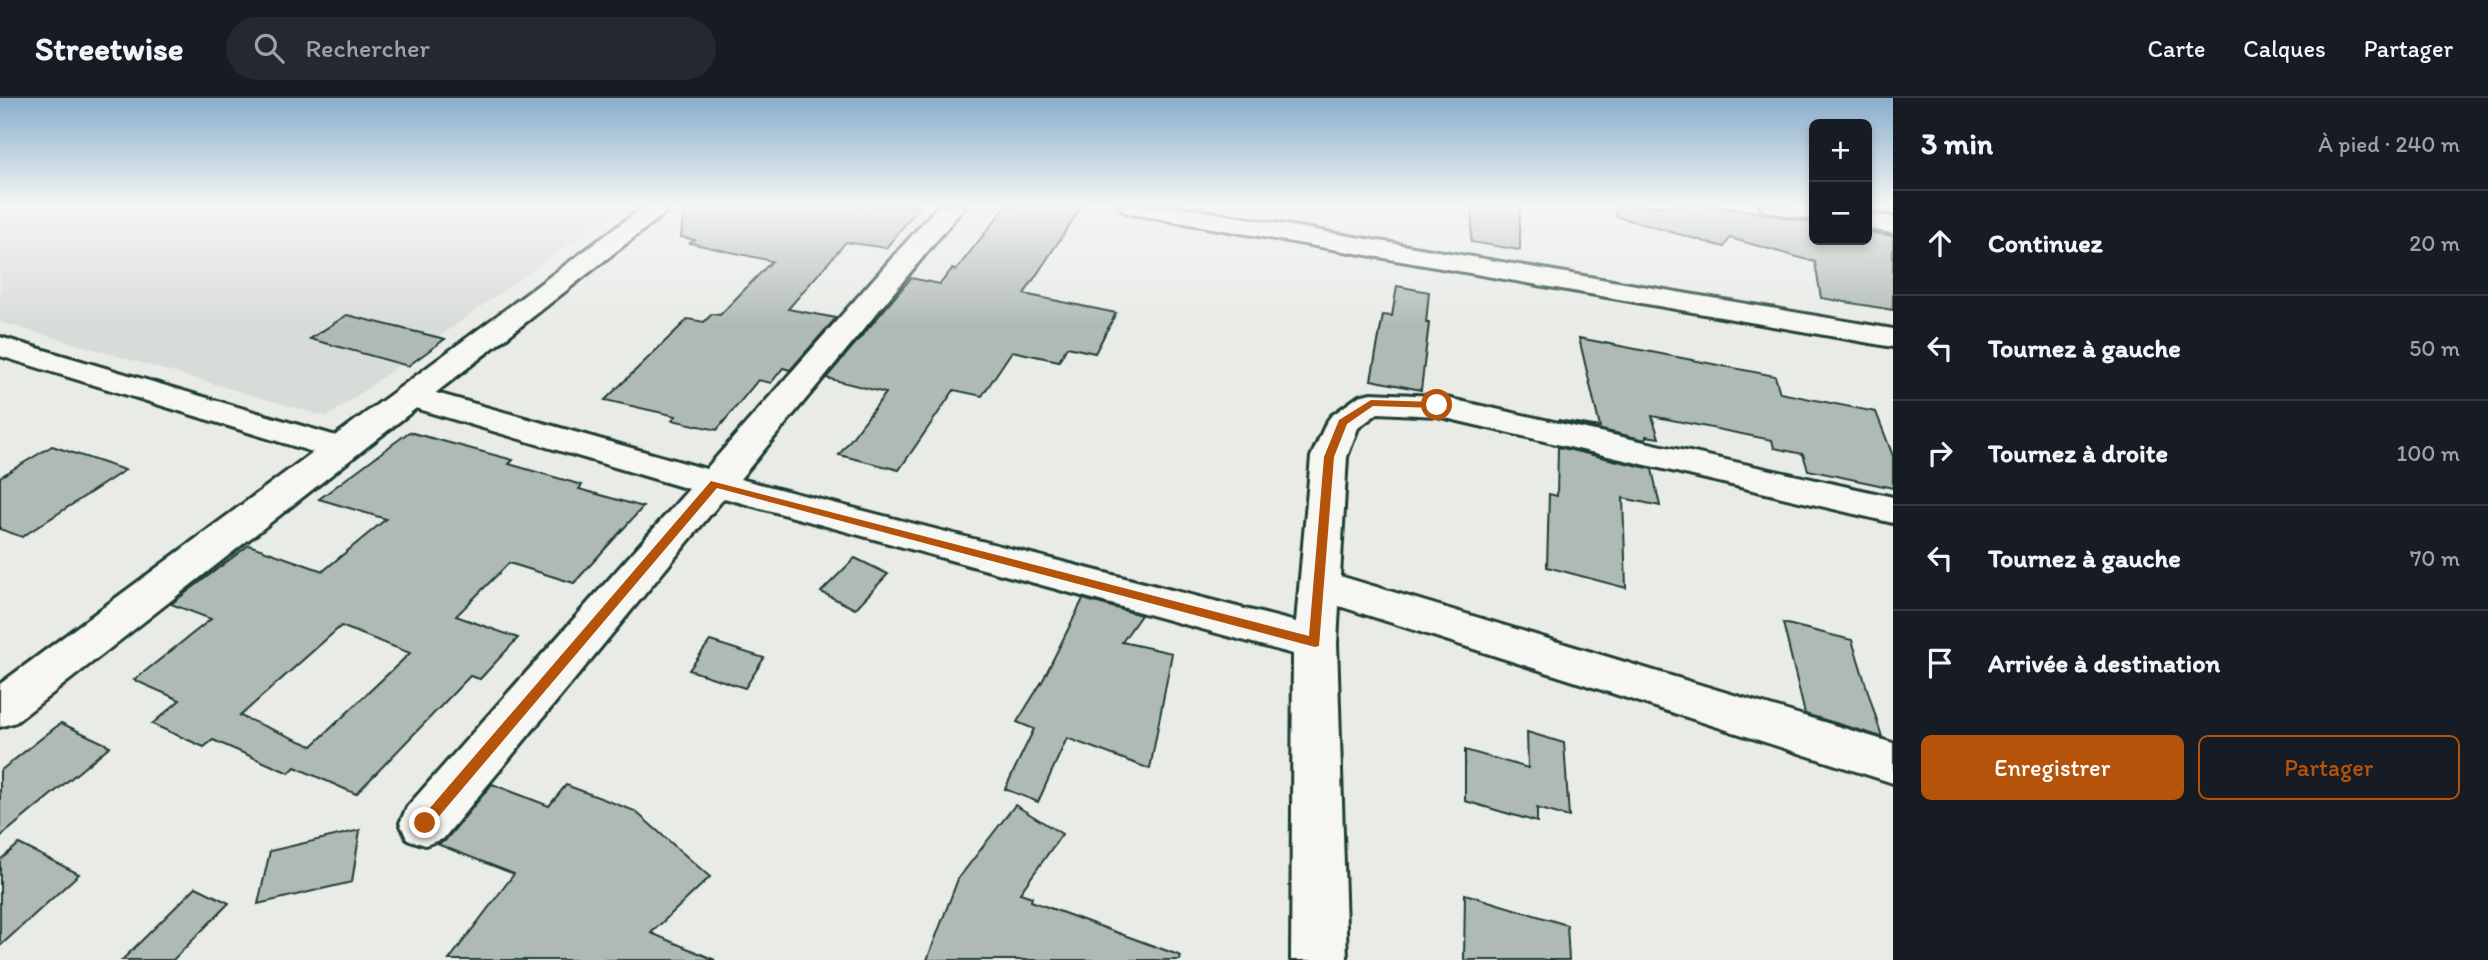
<!DOCTYPE html>
<html lang="fr">
<meta charset="utf-8">
<style>
body{margin:0;font-family:Itim,sans-serif;background:#242831;color:#f1f3f6}
.controls{position:absolute;right:21px;top:21px;display:grid;overflow:hidden;border-radius:10px;box-shadow:0 4px 10px #0003}
.controls button{width:63px;height:63px;display:grid;place-items:center;padding:0;border:0;border-bottom:2px solid #363941;background:#171b24;color:#f1f3f6;font:35px sans-serif}
.stop{position:absolute;width:21px;height:21px;margin:-16px;border:5px solid #b45309;border-radius:50%;background:#fff}
.stop.end{background:#b45309;border-color:#fff;box-shadow:0 2px 7px #0008}
.list{margin:0;padding:0;list-style:none}
h2{display:flex;justify-content:space-between;align-items:center;height:91px;margin:0;padding:0 28px;font-size:30px}
h2 small{font-size:23px;font-weight:400;color:#9ea1a6}
.list li{display:grid;grid-template-columns:46px 1fr auto;gap:21px;align-items:center;box-sizing:border-box;height:105px;padding:0 28px;border-top:2px solid #363941}
.list b{display:block;font-size:26px;white-space:nowrap}
.list em{font-size:23px;font-style:normal;color:#9ea1a6}
.actions{display:flex;gap:14px;padding:21px 28px}
.actions a{flex:1;padding:16px 0;border:2px solid #b45309;border-radius:10px;text-align:center;font-size:24px;color:#b45309}
.actions .main{background:#b45309;color:#fff}
.icon{flex:none;width:38px;height:38px;fill:none;stroke:currentColor;stroke-width:2;stroke-linecap:round;stroke-linejoin:round}
.map{position:relative;flex:none;width:1893px;height:862px;overflow:hidden}
header{display:flex;align-items:center;gap:42px;box-sizing:border-box;height:98px;padding:0 35px;background:#171b24;border-bottom:2px solid #363941}
header strong{font-size:33px}
nav{display:flex;gap:38px;margin-inline-start:auto;font-size:24px}
.search{width:490px;height:63px;background:#242831;display:flex;align-items:center;gap:18px;box-sizing:border-box;padding:0 24px;border-radius:38px;color:#9ea1a6;font-size:26px}
main{display:flex}
aside{flex:1;background:#171b24}
.map>svg:first-child{display:block}
</style>
<header>
<strong>Streetwise</strong>
<div class="search"><svg class="icon" aria-label="search" viewBox="0 0 24 24"><circle cx="10" cy="10" r="6"/><path d="M15 15l6 6"/></svg>Rechercher</div>
<nav><a>Carte</a><a>Calques</a><a>Partager</a></nav>
</header>
<main>
<div class="map">
<svg width="1893" height="862" viewBox="0 0 1893 862">
<rect width="100%" height="100%" fill="#e9ebe7"/>
<filter id="ink" filterUnits="userSpaceOnUse"><feTurbulence type="fractalNoise" baseFrequency=".0143" numOctaves="2"/><feDisplacementMap in="SourceGraphic" scale="14" xChannelSelector="R" yChannelSelector="G"/><feConvolveMatrix kernelMatrix="1 2 1 2 8 2 1 2 1" color-interpolation-filters="sRGB"/></filter>
<g filter="url(#ink)">
<path fill="#d8dcd8" d="M0,108h621l-294,211 -327,-95z"/>
<g fill="#b0bab5" stroke="#1f3d34" stroke-width="2" fill-rule="evenodd">
<path d="M684,108h236l-34,42 -40,-6 -58,67 48,9 -46,52 -7,-2 -12,15 -13,-3 -41,50 -45,-10 4,-4 -71,-16 83,-81 16,3 8,-8 8,1 52,-54 -82,-18 5,-3 -14,-3z"/>
<path d="M1006,108h76l-58,88 92,19 -21,40 -28,-6 -8,14 -47,-10 -30,45 -28,-6 -55,80 -60,-15 47,-62 -60,-15 85,-100 29,6 12,-15 4,1z"/>
<path d="M1473,108h47v44l-49,-8z"/>
<path d="M1617,108h94l52,7 51,10v17h53v-8l26,4v74l-72,-12 -6,-36 -85,-24 -6,9 -109,-31z"/>
<path d="M1397,188l32,6 -3,31h3l-8,67 -50,-10 12,-65 9,1z"/>
<path d="M347,217l98,24 -37,27 -98,-27z"/>
<path d="M1579,240l196,38 5,17 96,19 17,44v32l-85,-18 -5,-16 -29,-6 -2,-8 -120,-24 7,22 -13,-2v4l-88,-20 42,7z"/>
<path d="M409,334l104,28 -4,4 73,21 -3,4 64,18 -69,76 -65,-20 -53,53 62,22 -38,41 -10,-3 -114,118 -61,-27 -6,6 -76,-33 -9,7 -52,-23 28,-24 -46,-20 77,-61 -40,-15 78,-59 74,26 63,-52 -67,-20zM341,528l69,27 -98,93 -72,-30z"/>
<path d="M52,348l73,24 -103,67 -22,-8v-52z"/>
<path d="M1558,349l94,22 8,37 -37,-8 3,90 -79,-21 2,-73 8,2z"/>
<path d="M855,460l33,16 -33,35 -34,-17z"/>
<path d="M1083,501l58,16 -19,27 50,11 -22,116 -83,-31 -29,64 -33,-13 29,-60 -17,-7 26,-42z"/>
<path d="M1783,525l69,17 30,97 -77,-23z"/>
<path d="M710,543l54,17 -19,30 -56,-18z"/>
<path d="M61,625l49,23 -110,91v-66z"/>
<path d="M1527,634l37,11 5,74 -32,-9v14l-72,-21v-51l63,18z"/>
<path d="M492,686l57,22 17,-21 69,26 75,66 -59,56 64,27h-266l65,-86 -77,-30 8,-3z"/>
<path d="M1015,707l47,29 -42,59 12,4 -1,4 150,55 -1,4h-253l31,-81z"/>
<path d="M360,732l-8,52 -94,22 12,-53z"/>
<path d="M19,746l60,30 -79,72v-86z"/>
<path d="M196,789l33,16 -56,57h-51z"/>
<path d="M1465,796l102,31 2,35h-105z"/>
</g>
<g fill="none" stroke-linecap="round" stroke-linejoin="round">
<g stroke="#1f3d34" stroke-width="6">
<g id="street">
<path d="M938,108h27l-225,273 556,143 15,-165 15,-34 5,-7 28,-20 12,-3 66,3 456,101v26l-456,-107 -59,-3 -20,15 -11,29 -7,119 553,167v40l-554,-177 -2,37 10,317h-56l2,-306 -569,-156 -281,341 -18,6 -18,-6 -7,-16 7,-16 282,-318 -291,-86 -5,-7 5,-7 12,-3 12,3 284,80z"/>
<path d="M1119,108h56l718,123v18l-761,-133 -9,-3z"/>
<path d="M1760,108h54v14l-50,-9z"/>
<path d="M1867,115l26,4v16l-26,-4z"/>
<path d="M0,239l353,104 6,8 -6,8 -12,3 -12,-3 -329,-101z"/>
</g>
</g>
<g stroke="#1f3d34" stroke-width="6">
<path id="secondary" d="M645,108h29l-658,516 -16,5v-43z"/>
</g>
<use href="#street" fill="#f6f6f2" fill-rule="evenodd"/>
<use href="#secondary" fill="#f6f6f2" fill-rule="evenodd"/>
</g>
</g>
<linearGradient id="sky" x2="0" y2="1"><stop stop-color="#88aecb"/><stop offset="0.47" stop-color="#f5f6f4"/><stop offset="1" stop-color="#f5f6f4" stop-opacity="0"/></linearGradient>
<rect width="1893" height="228" fill="url(#sky)"/>
<path fill="#b45309" d="M1371,302l66,2 5,3 -5,3 -64,-2 -26,18 -13,33 -15,189 -4,1 -598,-159 -287,339h-10l-3,-4 294,-342 598,155 15,-179 15,-37z"/>
</svg>
<div class="controls">
<button>+</button>
<button>−</button>
</div>
<div class="stop" style="left:1437px;top:307px"></div>
<div class="stop end" style="left:425px;top:725px"></div>
</div>
<aside>
<h2>3 min<small>À pied · 240 m</small></h2>
<ul class="list">
<li><svg class="icon" aria-label="ahead" viewBox="0 0 24 24"><path d="M12 20V5M6 11l6-6 6 6"/></svg><div><b>Continuez</b></div><em>20 m</em></li>
<li><svg class="icon" aria-label="left" viewBox="0 0 24 24"><path d="M17 20v-9H6M10 6l-5 5 5 5"/></svg><div><b>Tournez à gauche</b></div><em>50 m</em></li>
<li><svg class="icon" aria-label="right" viewBox="0 0 24 24"><path d="M7 20v-9h11M14 6l5 5-5 5"/></svg><div><b>Tournez à droite</b></div><em>100 m</em></li>
<li><svg class="icon" aria-label="left" viewBox="0 0 24 24"><path d="M17 20v-9H6M10 6l-5 5 5 5"/></svg><div><b>Tournez à gauche</b></div><em>70 m</em></li>
<li><svg class="icon" aria-label="arrive" viewBox="0 0 24 24"><path d="M6 21V4h12l-3 4 3 4H6"/></svg><div><b>Arrivée à destination</b></div></li>
</ul>
<div class="actions"><a class="main">Enregistrer</a><a>Partager</a></div>
</aside>
</main>
